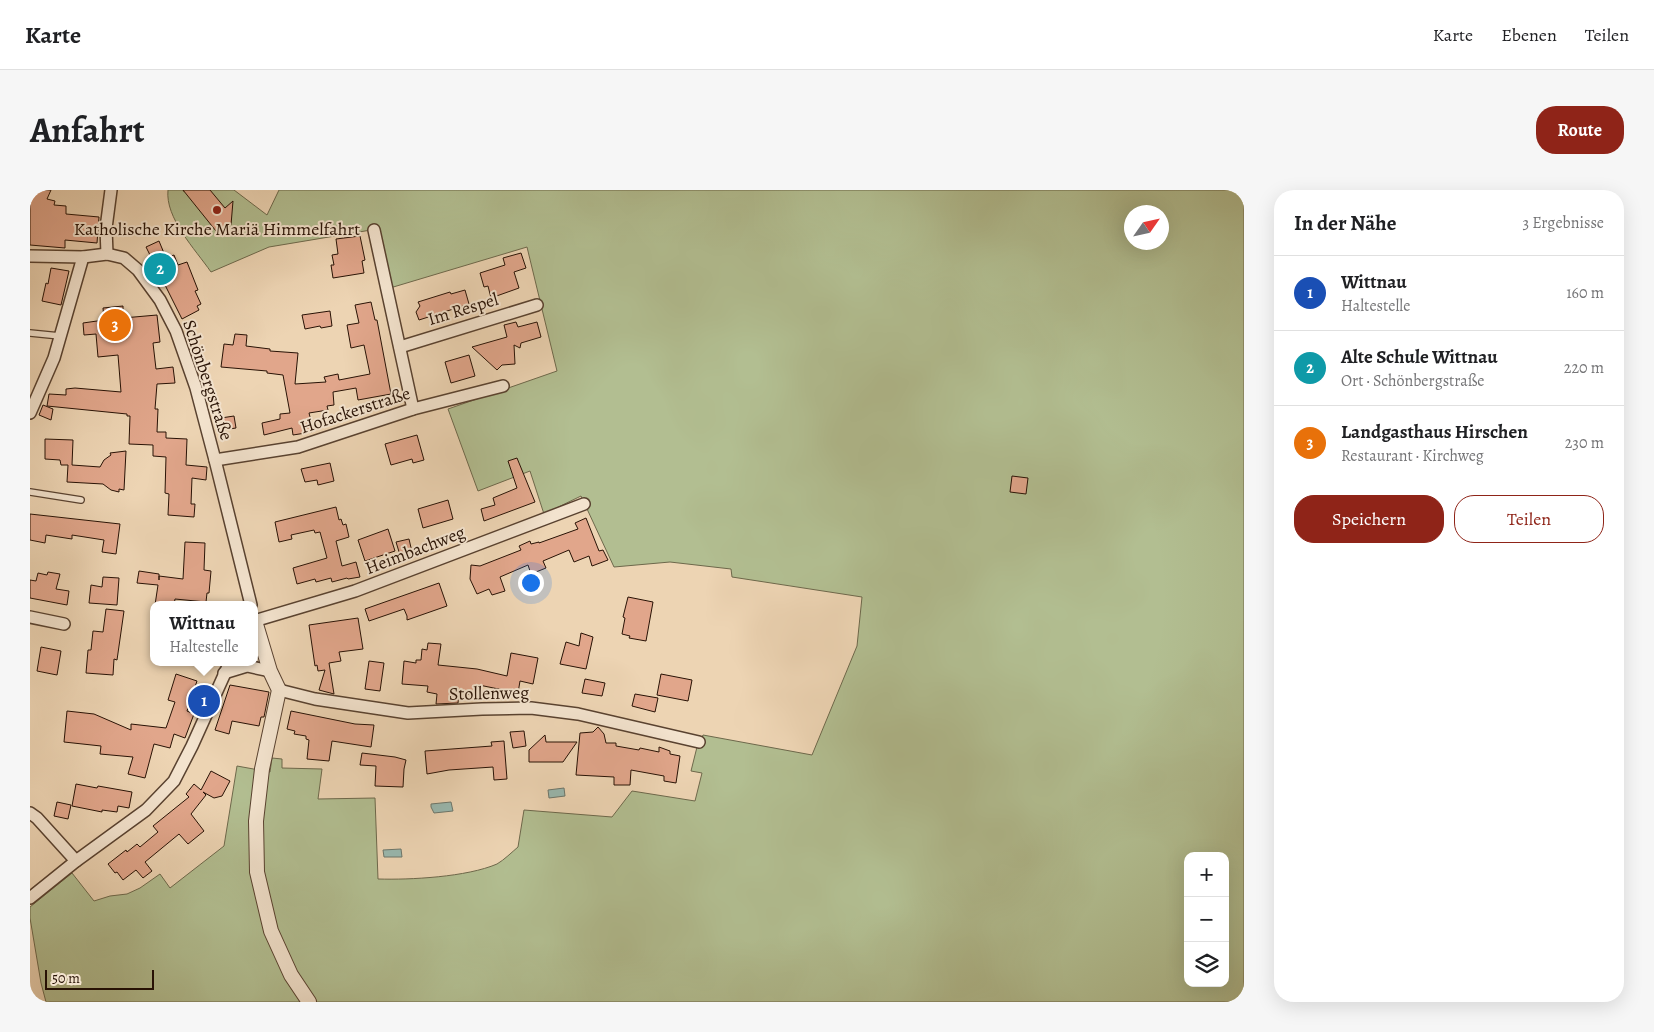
<!DOCTYPE html>
<html lang="de">
<meta charset="utf-8">
<style>
body{margin:0;font-family:Alegreya,serif;background:#f6f6f6;color:#202124}
.controls{position:absolute;right:15px;bottom:15px;display:grid;overflow:hidden;border-radius:10px;box-shadow:0 5px 20px #0002}
.controls button{width:45px;height:45px;display:grid;place-items:center;padding:0;border:0;border-bottom:1px solid #e0e0e0;background:#fff;color:#202124;font:25px sans-serif}
.compass{position:absolute;left:1094px;top:15px;width:45px;height:45px;border-radius:50%;background:#fff;box-shadow:0 5px 20px #0002;rotate:56deg}
.scale{position:absolute;left:15px;bottom:12px;width:109px;box-sizing:border-box;padding-left:5px;border:2px solid #281205;border-top:0;font-size:14px;line-height:18px;white-space:nowrap;color:#281205;-webkit-text-stroke:4px #f3e3ce;paint-order:stroke}
.you{position:absolute;left:500px;top:392px;width:18px;height:18px;margin:-12px;border:4px solid #fff;border-radius:50%;background:#1a73e8;box-shadow:0 0 0 8px #1a73e833}
.badge{display:grid;place-items:center;width:32px;height:32px;border-radius:50%;background:#8f2418;color:#fff;font-size:16px;font-weight:700}
.pin{position:absolute;translate:-50% -50%;border:2px solid #fff;box-shadow:0 1px 5px #0006}
.popup{position:absolute;left:120px;top:411px;width:108px;height:65px;box-sizing:border-box;display:grid;place-content:center;border-radius:10px;background:#fff;filter:drop-shadow(0 1px 4px #0005);font-size:16px;white-space:nowrap;color:#757577}
.popup b{font-size:19px;color:#202124}
.popup::after{content:'';position:absolute;left:50%;top:100%;margin-left:-10px;border:10px solid transparent;border-top-color:#fff}
.list{margin:0;padding:0;list-style:none}
h2{display:flex;justify-content:space-between;align-items:center;height:65px;margin:0;padding:0 20px;font-size:21px}
h2 small{font-size:16px;font-weight:400;color:#757577}
.list li{display:grid;grid-template-columns:32px 1fr auto;gap:15px;align-items:center;box-sizing:border-box;height:75px;padding:0 20px;border-top:1px solid #e0e0e0}
.list b{display:block;font-size:19px;white-space:nowrap}
.list p{margin:0;font-size:16px;white-space:nowrap;color:#757577}
.list em{font-size:16px;font-style:normal;color:#757577}
.actions{display:flex;gap:10px;padding:15px 20px}
.actions a{flex:1;padding:11px 0;border:1px solid #8f2418;border-radius:20px;text-align:center;font-size:18px;color:#8f2418}
.actions .main{background:#8f2418;color:#fff}
.icon{flex:none;width:28px;height:28px;fill:none;stroke:currentColor;stroke-width:2;stroke-linecap:round;stroke-linejoin:round}
.map{position:relative;flex:none;width:1214px;height:812px;overflow:hidden;border-radius:20px}
header{display:flex;align-items:center;gap:30px;box-sizing:border-box;height:70px;padding:0 25px;background:#fff;border-bottom:1px solid #e0e0e0}
header strong{font-size:24px}
nav{display:flex;gap:28px;margin-inline-start:auto;font-size:18px}
.intro{display:flex;align-items:center;justify-content:space-between;box-sizing:border-box;height:120px;padding:0 30px}
h1{margin:0;font-size:35px}
.button{padding:12px 22px;border-radius:20px;background:#8f2418;color:#fff;font-size:18px;font-weight:700}
main{display:flex;gap:30px;padding:0 30px}
aside{flex:1;background:#fff;border-radius:20px;box-shadow:0 5px 20px #0002}
.map>svg:first-child{display:block}
</style>
<header>
<strong>Karte</strong>
<nav><a>Karte</a><a>Ebenen</a><a>Teilen</a></nav>
</header>
<div class="intro"><h1>Anfahrt</h1><a class="button">Route</a></div>
<main>
<div class="map">
<svg width="1214" height="812" viewBox="0 0 1214 812">
<rect width="100%" height="100%" fill="#edd4b3"/>
<filter id="stains"><feTurbulence type="fractalNoise" baseFrequency=".004" numOctaves="4"/><feColorMatrix values="0 0 0 0 .2 0 0 0 0 .09 0 0 0 0 .02 0 0 0 .5 -.17"/></filter>
<radialGradient id="worn" r=".72"><stop offset=".6" stop-color="#630" stop-opacity="0"/><stop offset="1" stop-color="#630" stop-opacity=".3"/></radialGradient>
<path fill="#b2be91" stroke="#6d684b" fill-rule="evenodd" d="M138,0h15l1,2 3,-2h47l33,25 12,-25h965v812h-1198l-5,-19 -11,-65v-11l42,-34 22,28 16,-5 17,-2 13,-6 20,-14 10,14 54,-42 13,-80 33,6 2,-14 10,1v9l40,1 -4,30 57,-1 3,81c32,1 89,-2 119,-15 7,-4 15,-12 21,-17l6,-37 88,7 20,-26 63,10 7,-28 -11,-2 6,-24 6,-12 109,20 45,-109 5,-49 -130,-20 -1,-8 -61,-7 -56,5 -33,-71 -37,18 -14,-43 -52,20 -30,-82 109,-38 -30,-124 -137,41 -13,-59 -108,18 -58,25c-16,-23 -46,-54 -43,-82zM1102,22h30v30h-30zM1158,666h37v127h-37z"/>
<g fill="#99b8af" stroke="#6c766b">
<path d="M534,598l1,8 -16,2 -1,-8z"/>
<path d="M421,612l2,9 -19,2 -3,-6v-3z"/>
<path d="M371,659l1,8h-18l-1,-7z"/>
</g>
<g fill="#e1a68b" stroke="#281205">
<path d="M0,0h21l-4,9 8,2 -1,4 12,1v8l33,3 -2,26 -32,-3v8l-35,-3z"/>
<path d="M153,0h27l15,18 8,-7 -2,24 -8,6h-7z"/>
<path d="M330,46l5,24 -3,1 2,12 -31,5 -2,-13h3l-2,-10 6,-1 -2,-15z"/>
<path d="M129,51l7,17 8,-3 4,10 9,-3 11,28 -3,1 6,13 -4,2 2,4 -17,9 -36,-72z"/>
<path d="M491,63l5,15 -12,4 5,16 -28,10 -3,-12 -4,1 -4,-14 25,-8 -2,-7z"/>
<path d="M21,78l18,3 -8,34 -19,-4 4,-18 2,1z"/>
<path d="M435,100l4,14 -50,16 -3,-8 4,-6 -2,-4 32,-10 1,2z"/>
<path d="M341,112l4,18h2l14,74 -33,6 -2,-12 -23,4 1,13 -7,1 1,4 -19,3 1,4h1l1,15 -19,3 -1,-7 -28,7 -2,-12 18,-4v-5l10,-1 -7,-38 -16,-2v-2l-46,-4 3,-23 9,1 2,-11 12,1 -1,11 24,3v2l28,2 -3,31 31,-2 -2,-5 14,-3 1,6 31,-6 -6,-29 -13,3 -4,-23 12,-2 -4,-18z"/>
<path d="M93,116v12l34,-3 3,27 -7,1 3,26 17,-2 2,16 -18,1 -2,25h3l-1,23h9v6l21,1 -1,26 21,2 -1,13 -14,-2 -1,26h4l-1,13 -26,-2 1,-21 -4,-1 1,-36 -13,-1v-11l-24,-1 1,-28h-3v-2l-80,-8 2,-12 17,1v-6l9,-1 46,4 -3,-37 -20,2 -2,-23 -12,1 -1,-12 21,-3 -1,-12z"/>
<path d="M300,121l2,15 -11,2 -1,-2 -15,3 -3,-14z"/>
<path d="M486,132l2,5 19,-5 4,15 -20,6 -1,5 -6,-3 1,19 -13,1 -5,5 -25,-23 35,-10 -3,-12z"/>
<path d="M439,165l6,21 -24,7 -6,-21z"/>
<path d="M13,215l10,4 -2,11 -12,-5z"/>
<path d="M204,226l2,12 -13,2 -2,-12z"/>
<path d="M387,245l7,25 -11,3 -1,-4 -21,6 -6,-21z"/>
<path d="M15,249l28,1 -1,25 28,2 4,-7 7,-5 -1,-2 16,-2 -2,39 -5,-1v3l-8,-2 -8,-6 -36,-2 1,-17h-7l-1,-5 -15,-1z"/>
<path d="M487,268l18,44 -51,19 -3,-12 14,-4 -2,-7 24,-10 -9,-27z"/>
<path d="M300,273l4,18 -16,4 -1,-5 -12,2 -4,-13z"/>
<path d="M982,286l16,2 -2,16 -16,-2z"/>
<path d="M418,310l5,19 -30,9 -5,-19z"/>
<path d="M306,317l3,13 2,-1 2,6 3,-1 3,13 -13,4 6,25 14,-4 4,15 -12,2 -1,-1 -15,4 -1,-4 -15,4 -1,-3 -18,5 -4,-16 34,-10 -7,-26 -5,1 -1,-3 -23,5 1,4 -13,3 -4,-20z"/>
<path d="M0,324l90,10 -4,30 -14,-2 2,-12 -32,-5v4l-26,-4 -1,8 -15,-3z"/>
<path d="M556,328l13,33 4,-1 5,10 -16,6 -3,-10 -15,6 -5,-12 -26,11 3,7 -15,6 -3,-9 -28,12 5,14 -13,4 -3,-6 -12,5 -7,-15 1,-14 9,1 41,-16 -2,-4 11,-5 1,3 8,-2v1l39,-14 -3,-6z"/>
<path d="M358,339l7,22 -30,10 -7,-21z"/>
<path d="M379,349l3,13 -12,3 -4,-13z"/>
<path d="M155,352l20,1 -1,27 7,1 -2,22h-2l-1,9 -31,-3 -1,6h-19l3,-20 -21,-2 2,-12 20,3v6v-4l24,3z"/>
<path d="M18,382l12,2 -4,15 13,2 -2,14 -37,-7v-18l6,1 2,-8 9,2z"/>
<path d="M73,387l16,1 -2,27 -28,-2 2,-18 11,2z"/>
<path d="M409,393l8,23 -40,14v-4l-3,-7 -35,12 -4,-12z"/>
<path d="M598,407l25,5 -7,39 -17,-3 1,-2 -8,-2 3,-16 -2,-1z"/>
<path d="M76,419l18,2 -7,49 -3,-1 -1,16 -27,-2 2,-23h3l2,-19 10,1z"/>
<path d="M328,428l5,31 -24,3 2,9 -12,2 5,31 -15,-4 6,-20 -7,1 -1,-6 -2,1 -6,-41z"/>
<path d="M551,443l12,4 -7,32 -26,-5 6,-22 13,4z"/>
<path d="M398,453l13,1 -3,21 39,4 30,7 4,-23 27,5 -5,26 -13,-3 -2,12 -39,-8 -1,11 -19,-3 -1,10 -22,1 1,-10 -10,-2 1,-6 -26,-2 2,-23 12,2v-3h5l1,-11 5,1z"/>
<path d="M11,457l20,4 -4,24 -20,-4z"/>
<path d="M339,471l15,2 -4,28 -15,-2z"/>
<path d="M146,484l21,7 -10,30 7,3 -9,24 -11,-4 -4,14 -16,-4 -9,34 -17,-4 5,-17 -33,-3 1,-8 -37,-4 3,-31 27,3 37,16v-6l35,4 9,-26 -7,-2z"/>
<path d="M631,484l31,6 -4,21 -31,-6z"/>
<path d="M555,489l20,4 -3,13 -20,-3z"/>
<path d="M200,495l39,7 -5,25h-3l-2,9 -27,-5 -3,13 -14,-4z"/>
<path d="M605,504l23,4 -3,14 -23,-6z"/>
<path d="M261,521l64,13 19,1 -3,22 -39,-6 -3,20 -22,-2 2,-19 -3,-1v-3l-12,-2 1,-3 -8,-2z"/>
<path d="M568,537l6,7 2,9h10v3l23,4 1,-2 19,4v-5l11,4v3l10,2 -4,27 -12,-2v-5l-33,-6 -1,15h-16v-8l-38,-2 4,-42 13,-1z"/>
<path d="M494,541l2,15 -13,2 -3,-16z"/>
<path d="M515,545l1,7h31l-14,20h-34v-12z"/>
<path d="M474,551l3,38 -13,1 -1,-13 -44,3 -22,4 -2,-23 67,-5 -1,-4z"/>
<path d="M332,563l33,4 11,3 -2,9 -1,18 -28,-1 1,-20 -16,-1z"/>
<path d="M181,581l19,10 -8,15 -8,2 -11,-6 3,3 -15,19 13,17 -16,13 -9,-10 -34,28 7,9 -9,7 -7,-8 -13,10 -6,-8 -2,1 -7,-9 18,-14 1,2 10,-8 3,3 18,-15 -5,-6 36,-29 -3,-3 8,-10 7,6z"/>
<path d="M46,594l21,4 1,-2 34,6 -3,16 -11,-2 -1,6 -15,-2v2l-30,-6z"/>
<path d="M27,612l14,3 -3,14 -14,-3z"/>
</g>
<g fill="none" stroke-linecap="round" stroke-linejoin="round">
<g stroke="#594230" stroke-width="8">
<g id="service">
<path d="M0,143l30,3"/>
<path d="M0,302l51,8"/>
</g>
</g>
<g stroke="#594230" stroke-width="14">
<g id="minor">
<path d="M344,40l39,179"/>
<path d="M77,64l-1,-26 5,-38"/>
<path d="M0,66l53,1 24,-3 17,4 14,12 22,30 16,31 20,57 19,72 36,145"/>
<path d="M370,157l137,-42"/>
<path d="M0,223l24,-55 29,-101"/>
<path d="M185,270l83,-13 115,-38 90,-23"/>
<path d="M0,427l34,7"/>
<path d="M224,431l101,-30 229,-87"/>
<path d="M194,483l23,-7 23,5"/>
<path d="M249,500l36,9 93,14 74,-4 49,-1 47,6 121,28"/>
<path d="M0,623l7,5 39,43"/>
<path d="M0,708l46,-37 70,-51 28,-29 18,-35 38,-84"/>
</g>
</g>
<g stroke="#594230" stroke-width="16">
<path id="tertiary" d="M225,431l15,50 9,19 -17,79 -6,52 1,51 14,59 20,44 18,27"/>
</g>
<use href="#service" stroke="#f3e3ce" stroke-width="5.5"/>
<use href="#minor" stroke="#f3e3ce" stroke-width="11"/>
<use href="#tertiary" stroke="#f3e3ce" stroke-width="14"/>
</g>
<circle fill="#8f2418" stroke="#f3e3ce" stroke-width="2" cx="187" cy="20" r="5"/>
<g text-anchor="middle" stroke-width="4" stroke-linejoin="round" paint-order="stroke">
<g font-size="18" fill="#281205" stroke="#f3e3ce">
<text x="187" y="45">Katholische Kirche Mariä Himmelfahrt</text>
</g>
<g font-size="18" fill="#281205" stroke="#f3e3ce">
<text transform="translate(433 119) rotate(-17)" y="6">Im Respel</text>
<text transform="translate(178 190) rotate(72)" y="6">Schönbergstraße</text>
<text transform="translate(325 220) rotate(-18)" y="6">Hofackerstraße</text>
<text transform="translate(385 360) rotate(-21)" y="6">Heimbachweg</text>
<text transform="translate(459 503) rotate(-1)" y="6">Stollenweg</text>
</g>
</g>
<rect width="100%" height="100%" filter="url(#stains)"/>
<rect width="100%" height="100%" fill="url(#worn)"/>
</svg>
<div class="controls">
<button>+</button>
<button>−</button>
<button><svg class="icon" aria-label="layers" viewBox="0 0 24 24"><path d="M12 4l9 5-9 5-9-5zM3 14l9 5 9-5"/></svg></button>
</div>
<svg class="compass" viewBox="-18 -18 36 36"><path d="M0-13l5 13h-10z" fill="#e53935"/><path d="M0 13l5-13h-10z" fill="#757577"/></svg>
<div class="scale">50 m</div>
<div class="you"></div>
<div class="pin badge" style="left:174px;top:511px;background:#1a4fb4">1</div>
<div class="popup"><b>Wittnau</b>Haltestelle</div>
<div class="pin badge" style="left:130px;top:79px;background:#0f9aa8">2</div>
<div class="pin badge" style="left:85px;top:135px;background:#e8710a">3</div>
</div>
<aside>
<h2>In der Nähe<small>3 Ergebnisse</small></h2>
<ul class="list">
<li><span class="badge" style="background:#1a4fb4">1</span><div><b>Wittnau</b><p>Haltestelle</p></div><em>160 m</em></li>
<li><span class="badge" style="background:#0f9aa8">2</span><div><b>Alte Schule Wittnau</b><p>Ort · Schönbergstraße</p></div><em>220 m</em></li>
<li><span class="badge" style="background:#e8710a">3</span><div><b>Landgasthaus Hirschen</b><p>Restaurant · Kirchweg</p></div><em>230 m</em></li>
</ul>
<div class="actions"><a class="main">Speichern</a><a>Teilen</a></div>
</aside>
</main>
